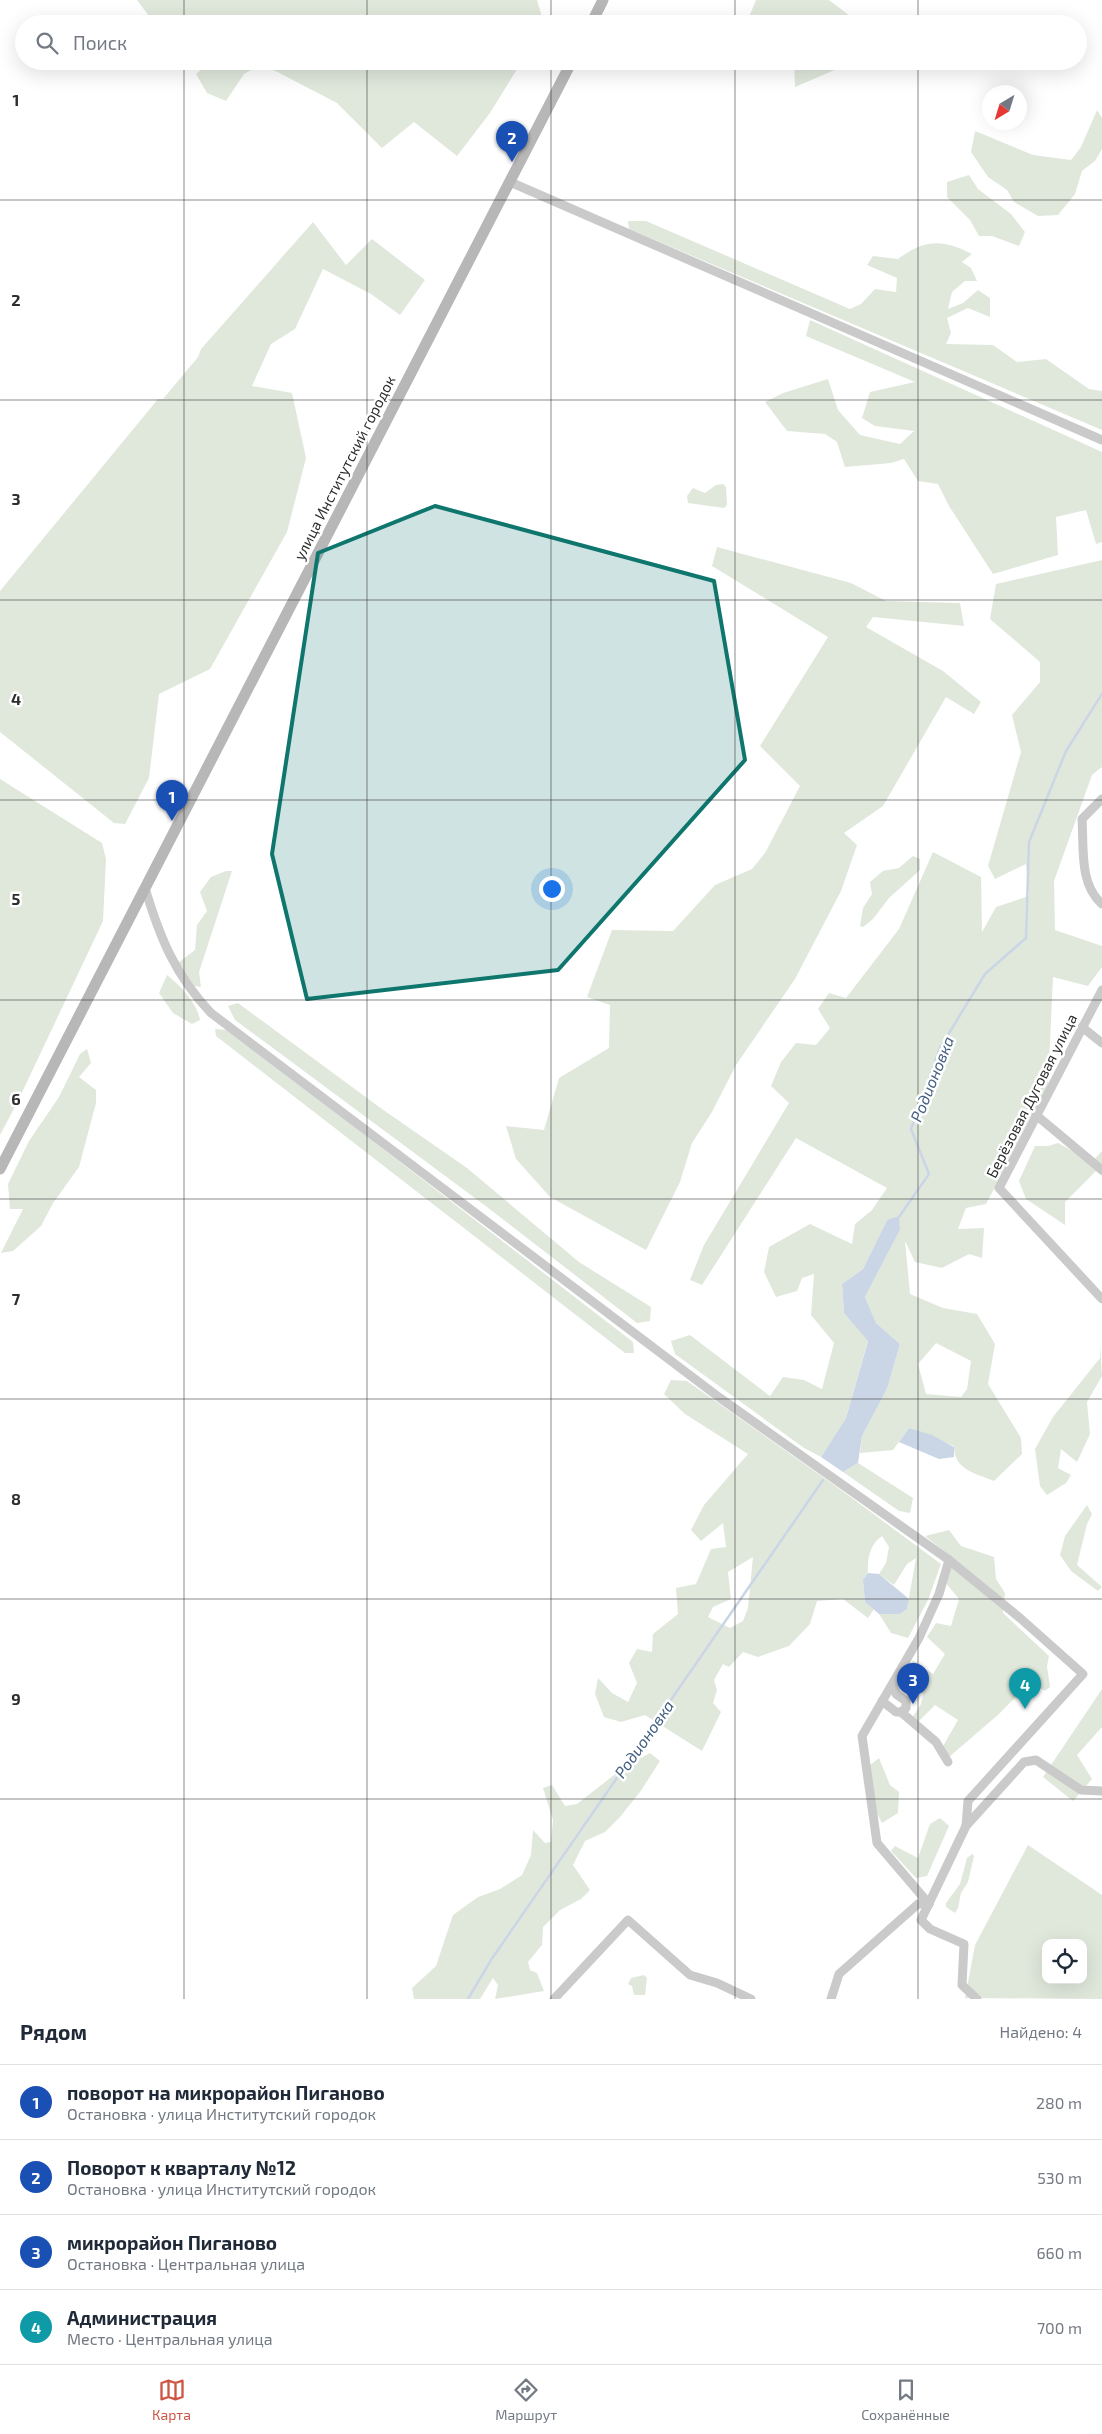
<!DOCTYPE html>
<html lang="ru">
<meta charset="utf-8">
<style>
body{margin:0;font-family:"Exo 2",sans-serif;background:#f6f6f7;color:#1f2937}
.controls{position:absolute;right:15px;bottom:15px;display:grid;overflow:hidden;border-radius:10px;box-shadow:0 5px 20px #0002}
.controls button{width:45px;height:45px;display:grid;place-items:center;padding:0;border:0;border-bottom:1px solid #e0e1e3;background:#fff;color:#1f2937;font:25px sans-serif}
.compass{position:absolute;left:982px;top:85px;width:45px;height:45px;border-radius:50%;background:#fff;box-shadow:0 5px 20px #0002;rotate:218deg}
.you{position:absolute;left:551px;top:888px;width:18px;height:18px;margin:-12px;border:4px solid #fff;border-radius:50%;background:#1a73e8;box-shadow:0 0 0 8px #1a73e833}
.badge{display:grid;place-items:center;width:32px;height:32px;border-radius:50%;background:#ce5544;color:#fff;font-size:16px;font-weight:700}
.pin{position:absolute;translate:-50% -41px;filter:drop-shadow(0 1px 2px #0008)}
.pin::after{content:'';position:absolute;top:26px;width:18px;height:15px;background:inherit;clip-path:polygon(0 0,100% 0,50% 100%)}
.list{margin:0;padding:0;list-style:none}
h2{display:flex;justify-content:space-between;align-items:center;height:65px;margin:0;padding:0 20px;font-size:21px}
h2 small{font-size:16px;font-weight:400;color:#747a83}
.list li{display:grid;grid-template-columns:32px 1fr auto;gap:15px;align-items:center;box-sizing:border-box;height:75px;padding:0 20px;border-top:1px solid #e0e1e3}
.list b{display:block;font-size:19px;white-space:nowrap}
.list p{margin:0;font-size:16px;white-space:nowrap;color:#747a83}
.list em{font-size:16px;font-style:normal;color:#747a83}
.icon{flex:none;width:28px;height:28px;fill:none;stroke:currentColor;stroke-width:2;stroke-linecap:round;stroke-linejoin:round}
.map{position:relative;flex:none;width:1102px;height:1999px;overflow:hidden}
.search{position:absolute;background:#fff;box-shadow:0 5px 20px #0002;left:15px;right:15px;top:15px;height:55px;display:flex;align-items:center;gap:12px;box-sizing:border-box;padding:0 18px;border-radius:28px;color:#747a83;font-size:19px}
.sheet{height:365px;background:#fff}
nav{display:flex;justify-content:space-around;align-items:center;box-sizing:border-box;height:70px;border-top:1px solid #e0e1e3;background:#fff;font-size:14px;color:#747a83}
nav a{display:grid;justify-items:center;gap:2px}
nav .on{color:#ce5544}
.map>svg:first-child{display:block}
</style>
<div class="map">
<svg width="1102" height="1999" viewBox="0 0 1102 1999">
<rect width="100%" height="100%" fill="#fff"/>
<g fill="#e0e8dc" fill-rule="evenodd">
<path d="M137,0h400l7,24h-389z"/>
<path d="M756,0h73l21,16 1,8h-105z"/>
<path d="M211,61h311l-32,52 -33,43 -43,-34 -32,26 -45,-45 -75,-39 -18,10 -18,27 -19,-8 -11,-19z"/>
<path d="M794,61h78l3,4 -31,1 -49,21z"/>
<path d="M1097,110l5,8v31l-7,12 -13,10 -7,23 -17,21 -20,1 -24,-14 -7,-12 -19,-13 -17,-25 4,-21 58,24 38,5 10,-13z"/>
<path d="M969,175l9,14 33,25 14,18 -6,14 -27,-10h-13l-9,-16 -23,-23v-15z"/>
<path d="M628,221h18l204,88 11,-5 14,-15 21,3 1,-14 -30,-13 6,-9 25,3c27,-20 44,-20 74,-5l-10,8 9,6 6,13h-12l-13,11 -4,17 15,-6 15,-13 12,8v19l-22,-9 -21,10 4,15 -5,11 47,1 24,17 29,-3 43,30 13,2v39l-473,-201z"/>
<path d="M313,222l33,43 26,-26 53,41 -25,35 -29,-21 -48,-25 -28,60 -24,15 -19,42 40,7 14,65 -19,74 -77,137 -51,25 -10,84 -24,46 -11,-1 -114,-91v-141l158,-192h5l35,-42 3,-8z"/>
<path d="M810,320l292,132v90l-6,2 -10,-34 -30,7 2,38 -65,19 -44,-68 -11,-22 -20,-3 -14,-22 -13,4 -46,4 -8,-25 -12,-8 -38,-3 -22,-29 18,-9 45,-14 10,31 22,25 40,9 14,-13 -39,-5 -13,-8 8,-26 45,-10 -109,-46z"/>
<path d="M723,484l3,3 1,18 -3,3 -36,-5 -1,-7 6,-8 12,5 11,-8z"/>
<path d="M717,547l134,36 35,18 74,2 4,23 -91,-9 -7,10 77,44 38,31 -7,12 -28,-17 -63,109 -39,27 13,12 -16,46 -46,88 -59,86 -24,47 -20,31 -12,39 -34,68 -96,-53 -34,-38 -10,-33 38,4 15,-52 50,-30 1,-43 -23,-8 25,-67 61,1 42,-46 37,-16 13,-16 35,-67 -40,-40 68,-109 -116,-71z"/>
<path d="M1102,560v207l-10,8 -38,106 1,49 47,16v21l-14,19 -35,-9 -5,110 -62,117 -20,4 -8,21 26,-1 -2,30 -13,-4 -27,14 -27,-6 -10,-21 5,53 33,14 34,6 18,30 -7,40 33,54 1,16 -28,27c-19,-8 -40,-11 -40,-35l-45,-18 -16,22 -33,3 2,-17 25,-47 13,-45 -24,-21 -11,-26 35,-67 -13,-10 -24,49 -21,15 2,29 24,27 -22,78 -25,39 -17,-9 -129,-94 -4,-13 19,-6 80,61 13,-19 21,3 18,9 12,-46 -23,-28 3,-41 -12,4 -5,13 -21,6 -12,-25 5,-25 41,-23 42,20 3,-20 17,-14 15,-22 -91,-50 -94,147 -12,-5 14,-35 85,-142 -18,-17 10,-24 15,-19 20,2 14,-17 -12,-19 11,-16 17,5 53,-69 34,-77 48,25 1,55 14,-25 33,-11 -3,-32 -31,15 -7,-13 33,-114 -9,-37 28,-33v-20l-50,-43 6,-35zM936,1343l35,18 -4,28 -6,8 -35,-3 -8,-30z"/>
<path d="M0,779l102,64 4,16 -3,62 -86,182 -17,32z"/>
<path d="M913,856l7,3v11l-31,28 -16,21 -10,8 -3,-1 3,-18 9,-14 -2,-12 13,-11 16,-3z"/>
<path d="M226,871h6l-33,101 2,15 -8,-1 -15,-23 17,-13 2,-25 10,-14 -7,-19 11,-15z"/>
<path d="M167,975c13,10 30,28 33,45l-8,4 -19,-11 -14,-20z"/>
<path d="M238,1003l144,106 85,59 112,94 72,45 -1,14 -13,2 -150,-116 -252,-187 -7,-14z"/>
<path d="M215,1029l14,1 404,312 1,11h-9l-409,-317z"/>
<path d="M87,1049l4,14 -12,14 17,13v13l-17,64 -26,36 -12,23 -28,25 -12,2 22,-44h-13l-2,-25 21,-43 30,-44 21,-43z"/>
<path d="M1058,1143l34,19 10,-11v25l-6,-5 -31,31v23l-39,-26 -7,-18 16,-35h13z"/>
<path d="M1100,1344l2,32 -15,26 3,32 -13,28 -16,-13 -3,19 13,7 -5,8 -19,12 -7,-9 -5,-37 18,-32 47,-59z"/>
<path d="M671,1380l16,1 150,106 104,77 -13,36 -20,38 -17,-5 -12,-19h21l7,-5 9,-51 -9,6 -13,21 -15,-11 7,-11 3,-16 -7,-11c-12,8 -15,23 -14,37l-5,7 2,22 9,7 -6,9 -25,-19 -26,2 -7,23 -21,22 -31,11 -15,-5 -14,15 -6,-3 -9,16 3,10 -4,13 8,9 -19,39 -57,-36 -24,7 -17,-5 -9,-23 3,-16 14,15 16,9 9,-19 -8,-20 8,-14 15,3 1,-18 25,-20 -2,-26 20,-4 15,-35 15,-2 -3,-24 -22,18 -10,-11 13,-25 44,-51 -63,-40 -21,-20zM753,1557l-5,51 -5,13 -13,7 -22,-11 5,-10 18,-8 -3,-27z"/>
<path d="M858,1463l55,35 -3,15 -11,-2 -56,-39z"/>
<path d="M1087,1505l5,9 -5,10 -10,41 25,22 -4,4 -27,-20 -11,-16 5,-19z"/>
<path d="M949,1530l12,16 33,11 2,22 9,14 -2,20 46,43 -2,10 3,21 -5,4 -15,-9 -31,32 -50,43 -10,-4 19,-33 -23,-15 -19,19 -4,-6 9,-14 2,-10 -20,-14 10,-19 20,13 12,-20 -18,-17 9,-14 15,3 8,-27 -14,-17 8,-24 -28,-22z"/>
<path d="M1102,1689v38l-25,28 15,24 -19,22 -30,-24z"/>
<path d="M650,1753l10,8 -20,31 -20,25 -15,15 -20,9 -12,24 17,25 -9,9 -21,11 -17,17 -1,18 -14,17 2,8 7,3 7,18 -49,8 3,-14 -5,-7 -13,21h-66l-2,-11 24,-22 17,-51 25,-18 22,-8 22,-14 9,-20 2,-25 12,13 6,-1 2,-22 -10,-32 9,-3 13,21 12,-2 46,-36z"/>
<path d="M879,1758l11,27 9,7 -1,21 -16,10 -5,-10 -7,-48z"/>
<path d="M940,1818l9,8 -22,50 -11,2 -25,-27 4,-5 23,12 12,-34z"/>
<path d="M1028,1845l74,50v104l-137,-1 10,-53zM1046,1943h37v37h-37z"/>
<path d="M972,1854l2,2 -6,26 -7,11 -3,15 -3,5 -9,-6v-4l14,-19 7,-26z"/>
<path d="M644,1975l3,3 -2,17h-11l-2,-9 -4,-2 3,-6z"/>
</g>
<g fill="#cad6e6">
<path d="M899,1216l1,14 -35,67 11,26 24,21 -13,45 -25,47 -4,27 -15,9 -22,-15 25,-39 22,-77 -24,-28 -2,-29 21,-15 24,-49z"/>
<path d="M909,1428l23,7 22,12v10l-15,2 -40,-17z"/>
<path d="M868,1573l11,1 30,25 -2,10 -7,5h-21l-14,-12 -2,-22z"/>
</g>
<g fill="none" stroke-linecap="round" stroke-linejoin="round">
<g stroke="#cad6e6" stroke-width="2.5">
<path d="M899,1217l30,-43 -18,-45 29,-81 45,-74 41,-36 3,-96 37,-91 36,-57"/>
<path d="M468,1999l23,-39 332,-480"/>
</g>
<g stroke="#cacaca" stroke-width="9">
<path d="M510,182l592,258"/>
<path d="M1102,799l-20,20c2,29 -3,65 20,85"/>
<path d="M145,888c15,50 30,87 66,125l509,385 229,162 -10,34 -20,44 -57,98 15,107 52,61"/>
<path d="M1102,990l-103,198 103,111"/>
<path d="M1082,1027l20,16"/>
<path d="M1036,1115l66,55"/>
<path d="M949,1560l71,58 63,56 -115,127 -2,25"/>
<path d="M882,1701l14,11h5l5,-4v-7l-10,-7 -3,-10"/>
<path d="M901,1712l35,30 12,20"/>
<path d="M554,1999l74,-79 62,55 27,8 34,16"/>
<path d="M831,1999l8,-25 79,-70h11"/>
<path d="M977,1999l-15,-14 2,-41 -34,-15 -9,-9 45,-94 58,-64 12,-2 45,30 21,1"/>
</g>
<g stroke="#b7b7b7" stroke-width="11">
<path d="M591,24l12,-24"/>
<path d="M0,1169l572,-1108"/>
</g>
</g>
<path fill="#0f766e" fill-opacity="0.2" stroke="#0f766e" stroke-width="4" stroke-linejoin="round" d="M435,506l279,75 31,179 -187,210 -251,29 -35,-145 46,-301z"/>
<path fill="none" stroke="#2d2d2d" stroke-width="1" stroke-opacity="0.55" d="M184,0v24M367,0v24M551,0v24M735,0v24M918,0v24M184,61v1938M367,61v1938M551,61v1938M735,61v1938M918,61v1938M0,200h1102M0,400h1102M0,600h1102M0,800h1102M0,1000h1102M0,1199h1102M0,1399h1102M0,1599h1102M0,1799h1102"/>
<g text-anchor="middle" stroke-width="5" stroke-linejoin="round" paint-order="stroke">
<g font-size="15" fill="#2d2d2d" stroke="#fff">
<text transform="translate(345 468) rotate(-63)" y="5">улица Институтский городок</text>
<text transform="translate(1032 1096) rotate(-63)" y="5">Берёзовая Дуговая улица</text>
</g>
<g font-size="16" font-style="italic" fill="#456084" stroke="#fff">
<text transform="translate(932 1079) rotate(-68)" y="6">Родионовка</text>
<text transform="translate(644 1739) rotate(-55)" y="6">Родионовка</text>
</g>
</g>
<g font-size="16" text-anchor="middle" font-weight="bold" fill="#2d2d2d" stroke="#fff" stroke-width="5" stroke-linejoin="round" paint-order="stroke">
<text x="16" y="106">1</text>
<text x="16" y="306">2</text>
<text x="16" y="505">3</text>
<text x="16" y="705">4</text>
<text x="16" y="905">5</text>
<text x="16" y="1105">6</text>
<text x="16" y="1305">7</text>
<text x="16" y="1505">8</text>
<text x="16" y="1705">9</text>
</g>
</svg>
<div class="controls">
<button><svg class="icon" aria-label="locate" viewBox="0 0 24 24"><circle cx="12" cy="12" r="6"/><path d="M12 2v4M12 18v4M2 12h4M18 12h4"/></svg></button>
</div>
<svg class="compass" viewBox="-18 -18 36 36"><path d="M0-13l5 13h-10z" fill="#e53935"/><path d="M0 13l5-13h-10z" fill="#747a83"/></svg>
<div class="you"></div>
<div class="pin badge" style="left:172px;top:821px;background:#1a4fb4">1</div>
<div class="pin badge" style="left:512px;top:162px;background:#1a4fb4">2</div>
<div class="pin badge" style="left:913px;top:1704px;background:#1a4fb4">3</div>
<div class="pin badge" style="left:1025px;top:1709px;background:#0f9aa8">4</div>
<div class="search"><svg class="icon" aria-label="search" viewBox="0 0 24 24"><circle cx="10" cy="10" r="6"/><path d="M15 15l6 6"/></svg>Поиск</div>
</div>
<section class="sheet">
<h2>Рядом<small>Найдено: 4</small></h2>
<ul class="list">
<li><span class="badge" style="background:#1a4fb4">1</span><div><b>поворот на микрорайон Пиганово</b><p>Остановка · улица Институтский городок</p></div><em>280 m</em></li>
<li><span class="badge" style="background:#1a4fb4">2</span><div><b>Поворот к кварталу №12</b><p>Остановка · улица Институтский городок</p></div><em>530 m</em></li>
<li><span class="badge" style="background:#1a4fb4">3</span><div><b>микрорайон Пиганово</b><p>Остановка · Центральная улица</p></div><em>660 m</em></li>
<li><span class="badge" style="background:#0f9aa8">4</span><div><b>Администрация</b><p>Место · Центральная улица</p></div><em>700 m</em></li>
</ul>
</section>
<nav>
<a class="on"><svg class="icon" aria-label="map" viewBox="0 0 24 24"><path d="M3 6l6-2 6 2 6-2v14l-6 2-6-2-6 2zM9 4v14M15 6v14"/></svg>Карта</a>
<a><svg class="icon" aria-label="directions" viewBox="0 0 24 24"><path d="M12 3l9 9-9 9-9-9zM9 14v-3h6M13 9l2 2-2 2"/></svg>Маршрут</a>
<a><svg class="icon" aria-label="saved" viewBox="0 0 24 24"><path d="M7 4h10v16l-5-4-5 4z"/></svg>Сохранённые</a>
</nav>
